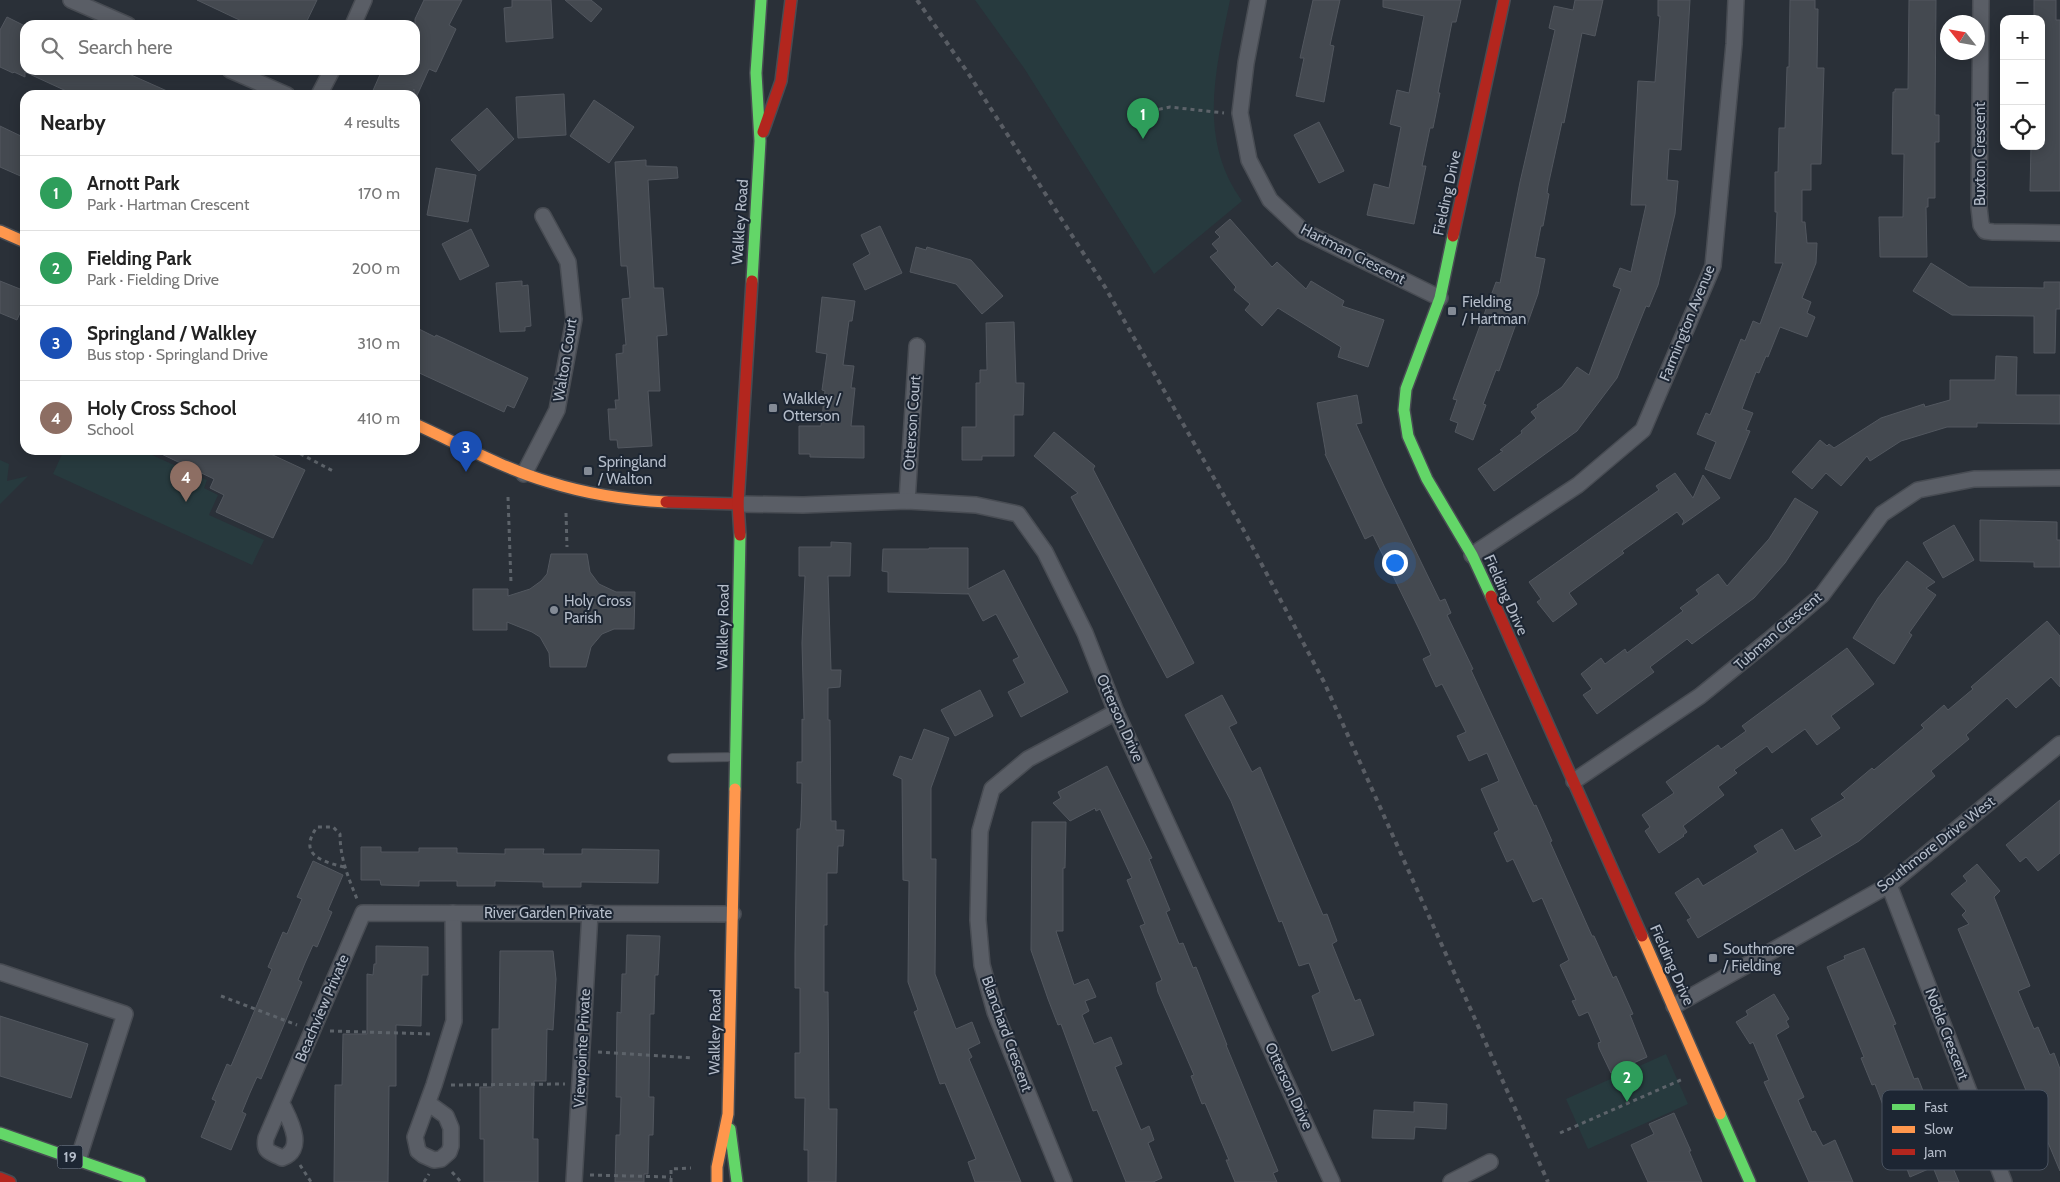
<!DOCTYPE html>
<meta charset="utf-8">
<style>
body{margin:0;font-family:Cabin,sans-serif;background:#f6f6f6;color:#222}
.controls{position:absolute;right:15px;top:15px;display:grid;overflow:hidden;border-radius:10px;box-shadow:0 2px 12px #0003}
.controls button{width:45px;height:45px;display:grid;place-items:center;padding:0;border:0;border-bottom:1px solid #e0e0e0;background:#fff;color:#222;font:25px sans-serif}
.compass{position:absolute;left:1940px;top:15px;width:45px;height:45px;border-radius:50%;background:#fff;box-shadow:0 2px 12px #0003;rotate:301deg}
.you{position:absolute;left:1394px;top:562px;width:18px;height:18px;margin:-12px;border:4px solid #fff;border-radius:50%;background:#1a73e8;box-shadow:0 0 0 8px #1a73e833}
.badge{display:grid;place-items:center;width:32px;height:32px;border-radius:50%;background:#b45309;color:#fff;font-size:16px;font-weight:700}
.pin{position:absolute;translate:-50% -41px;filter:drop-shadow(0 1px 2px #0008)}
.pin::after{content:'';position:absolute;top:26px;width:18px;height:15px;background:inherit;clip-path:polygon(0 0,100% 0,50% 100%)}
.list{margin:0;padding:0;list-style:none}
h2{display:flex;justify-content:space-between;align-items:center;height:65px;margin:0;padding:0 20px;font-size:21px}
h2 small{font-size:16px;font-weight:400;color:#767676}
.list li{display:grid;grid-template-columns:32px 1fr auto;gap:15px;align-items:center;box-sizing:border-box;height:75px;padding:0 20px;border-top:1px solid #e0e0e0}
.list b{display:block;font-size:19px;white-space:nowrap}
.list p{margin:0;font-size:16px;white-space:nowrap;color:#767676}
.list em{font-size:16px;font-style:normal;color:#767676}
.icon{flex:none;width:28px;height:28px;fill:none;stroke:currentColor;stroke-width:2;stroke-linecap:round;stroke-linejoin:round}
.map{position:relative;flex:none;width:2060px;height:1182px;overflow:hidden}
.search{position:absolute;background:#fff;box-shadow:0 2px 12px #0003;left:20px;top:20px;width:400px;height:55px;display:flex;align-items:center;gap:12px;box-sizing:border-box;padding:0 18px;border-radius:15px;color:#767676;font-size:19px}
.panel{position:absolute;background:#fff;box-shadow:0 2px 12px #0003;left:20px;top:90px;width:400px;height:365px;border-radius:15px}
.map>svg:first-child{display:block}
</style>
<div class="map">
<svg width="2060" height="1182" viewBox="0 0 2060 1182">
<rect width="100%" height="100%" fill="#2a3038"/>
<g fill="#273a3e">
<path d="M975,0h255c-14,69 -33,138 12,201l-88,73 -130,-206z"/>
<path d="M64,450h77l66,30 -3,8 14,7 -9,20 55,25 -12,25 -199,-91z"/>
<path d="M0,460l9,4 -2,17 21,-5 -28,28z"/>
<path d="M1666,1054l22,50 -100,45 -22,-50z"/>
</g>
<g fill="#444950" stroke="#52575f">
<path d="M197,0h120l-12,25h-55z"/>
<path d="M424,0h38l-13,25 7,4 -20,43 -7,-3 -14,31 -1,-11 -3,6h-40l11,-25h33v-51z"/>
<path d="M512,0h39l2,38 -47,4 -2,-34 8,-1z"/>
<path d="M565,0h26l11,9 -11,13z"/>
<path d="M1313,0h27l-10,45 4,1 -10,56 -28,-6 8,-38h-4z"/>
<path d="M1383,0h78l-5,22h-4l-14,71h2l-7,35h-3l-8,38h4l-12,58 -47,-9 7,-31 15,4 12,-61 -11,-3 7,-34 12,3 15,-77 -41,-9z"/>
<path d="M1575,0h28l-8,36 -13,-3 -18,90 -2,-1 -14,64 -1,7 2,1 -6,32h-2l-6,31 10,2 -7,35 -11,31 -10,-4 -18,50 -3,-1 -13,34 3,1 -13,35 -18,-8 3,-9 -8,-3 7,-20 -4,-1 43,-117 4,1 20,-101 35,-152 -6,-2 5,-22 19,4z"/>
<path d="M1658,0h32l-9,150 -12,-1 -2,31 11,1 -3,33 -17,71 -9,22 -3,-1 -29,72 -40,53 -83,60 -16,-22 25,-18 -3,-1 22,-17 -1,-2 15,-13 -5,-6 7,-5 -1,-2 25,-18 15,-20 12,8 32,-86 -8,-3 7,-18 11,4 15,-67h-15l7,-124 17,1 5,-66h-2z"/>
<path d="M1790,0h25v9h3l-1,59h7l-3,96h-10v26h-9v32h3l2,21h10l-1,20 -14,35 9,4 -4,11 8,4 -8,20 -27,-10 -12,30 -2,-1 -7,17 -3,-1 -14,37 11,4 -7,17 4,1 -20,48 -25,-10 11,-27 -19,-8 9,-21 4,2 31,-76 4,2 8,-20 7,3 23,-61h-8l2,-51h-2v-40h3l1,-44h6l2,-61h2z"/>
<path d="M1909,0h27l-1,115h4v27h-4v56h-7v9h-2l1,50h-47l-1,-40h24l1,-63h-12l1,-62h2v-3h13z"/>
<path d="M2034,0h22v20h4v171h-30l1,-45h10v-127h-7z"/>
<path d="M7,17l18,9v44h95l56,25h-101l-50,-23v5l-11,-5 -1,1 -13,-6v-37z"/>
<path d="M564,94l2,41 -48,3 -2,-41z"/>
<path d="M594,100l40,27 -25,36 -39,-27z"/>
<path d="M487,108l27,31 -35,32 -28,-31z"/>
<path d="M1319,122l25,49 -25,12 -25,-48z"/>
<path d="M0,126l25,12v40l-25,-11z"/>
<path d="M646,160v6l31,1 1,11 -30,2 6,108h9l4,47 -10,1 3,55h-12l4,55 -34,2 -1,-8h-7l-2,-31h8l-1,-9h4l-3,-46 7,-1v-8h3l-4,-46 8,-1 -3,-32h-6l-6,-104z"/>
<path d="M436,168l40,7 -8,47 -41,-7z"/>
<path d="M1230,219l42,48 5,-5 29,27 5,-8 33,20 -2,5 42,14 -16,47 -30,-10 3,-10 -63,-39 -16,18 -17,-16 5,-6 -16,-14 2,-3 -26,-30 8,-6 -6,-7 8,-7 -5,-5z"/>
<path d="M880,226l22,47 -37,17 -12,-26 17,-10 -9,-19z"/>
<path d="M471,229l18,37 -29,14 -18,-36z"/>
<path d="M916,247l10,3 1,-3 44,13 32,36 -21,18 -26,-30 -46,-12z"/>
<path d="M1931,263l38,24 75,1v-6h16v27h-4l-1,44h-21v-37l-82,-1 -39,-24z"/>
<path d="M0,281l25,10v10l-8,19 -17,-7z"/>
<path d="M522,281v5l6,-1 3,41 -6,1v4l-25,1 -4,-49z"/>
<path d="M822,297l33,4 -3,20h-3l-6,44 11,1 -3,22h4l-4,38h13v32l-54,-1v-3h-11v-28h22l4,-35 -3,-1 5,-36 -11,-2z"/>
<path d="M1014,322l2,61h8l-1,32h-9v41h-32v4h-20v-33h14v-44h4v-13h7l-1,-47z"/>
<path d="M415,327l20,10 1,-2 9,4 83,39 -14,30 -7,-3 -3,7 -89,-41z"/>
<path d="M1996,356l21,1 -1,38h44v29l-83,-1v4h-30l-46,14 -31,20 -3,-5 -26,30 -15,-13 -14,16 -20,-17 28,-32 7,6 2,-2 5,4 47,-30 43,-14 1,3 25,-7v-20h45z"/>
<path d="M1357,395l5,28 -6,1 28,62 56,115 5,-2 6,14 -4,2 26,54 -2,1 63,136 2,-1 16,36 -2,1 42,94h2l19,42 3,-2 17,38 -3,1 17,42 -36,16 -12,-25 -1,-5 3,-1 -13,-30 -9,4 -7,-15 4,-1 -16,-35 9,-5 -27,-62 -9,4 -20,-43 -6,3 -13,-29 5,-3 -18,-41 18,-8 -12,-28 -18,8 -12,-25 9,-4 -24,-48 -6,3 -13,-28 8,-4 -13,-28 -45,-92 -8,4 -40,-85h1l-9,-51z"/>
<path d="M1054,432l41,34 -2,3 101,194 -27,15 -96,-181 7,-4 -44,-37z"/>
<path d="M153,450h109l43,20 -32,68 -57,-26 8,-17 -14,-7 4,-9z"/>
<path d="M1675,473l18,25 10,-23 17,23 -38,27 2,-4 -7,-9 -55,39 2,2 -55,40 8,11 -24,18 -16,-20 4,-3 -12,-17 130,-92 -3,-4z"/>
<path d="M1795,498l23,14 -33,51 -31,35 -62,46 -5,-5 -37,28 4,5 -57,42 -14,-19 9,-6 -11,-15 20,-16 4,6 20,-15 2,4 56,-42 -3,-3 19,-14 -3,-4 22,-16 9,12 42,-47z"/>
<path d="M1980,520l77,2v18h3v27h-26v-5l-54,-1z"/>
<path d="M1954,525l20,35 -31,18 -20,-35z"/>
<path d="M831,542l20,1 -1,33h-22l3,94h10l-1,17 -12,1v32h2l1,101h5v9h8l-1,16h-5l-1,27h-10v52h-3v67h4l1,117h8l-1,73h-28v-32h-4l1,-52h-10v-45h5v-65h-5v-35l2,-124h3l1,-9 1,-37h-5v-21h5v-43l2,1 -2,-77 3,-67h-6v-29h32z"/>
<path d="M929,548h39v41l36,-19 64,122 -47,25 -13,-25 17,-9 -12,-23 6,-3 -23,-43 -13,7 -15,-28v1l-80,-2v-20l-6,-1 1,-22h46z"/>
<path d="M551,554h36l3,18 9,12 17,8h19l-1,37h-20l-12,5 -11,13 -5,20h-36l-1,-14 -9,-16 -8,-5 -25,-10v8h-34v-41h35v7l22,-7 11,-8 6,-7z"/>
<path d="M1907,561l28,21 -9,6 10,7 -27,38 3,2 -18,29 -41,-26 25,-40z"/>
<path d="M2047,621l13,15v51l-9,-10 -35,31 -9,-10 -41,37 3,4 -38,32 4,5 -76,65 -161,97 -11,-18 4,-2 -16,-25 23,-15 5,8 55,-34 -4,-6 28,-17 13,22 27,-15 -11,-17 34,-21 -4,-4 31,-26 2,2 50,-42 -3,-3 23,-20 4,5 25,-21 -2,-2z"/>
<path d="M1847,648l27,36 -43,32 9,12 -23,17 -12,-16 -33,24 -5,-7 -33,24 3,3 -19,14 6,8 -41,31 4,6 -4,3 1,1 -25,17 -14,-22 5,-4 -8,-12 32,-22 -8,-11 52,-37 3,4 25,-18 -4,-5z"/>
<path d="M980,690l13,26 -38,20 -14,-26z"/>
<path d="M1222,695l15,28 -8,4 23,45 8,-5 63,148 4,-1 10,27 -5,3 23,57 5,-2 14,36 -42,16 -20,-55 8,-4 -11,-29 -10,3 -17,-45 -3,1 -48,-121 -46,-86z"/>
<path d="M924,729l25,9 -18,50v71h5l-1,115 21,55 16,-7 8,21 -12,6 4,8 -3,2 52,123h-46l-7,-20 8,-3 -31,-76 -5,1 -26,-72 4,-2 -10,-28 1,-101 -6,-1 -1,-101 -9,-4 7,-19 12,4z"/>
<path d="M1107,766l45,92 -3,1 21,51 -4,2 13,32 4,-1 10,25 3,-1 31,78h-1l52,126 -5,2 4,9h-42l-9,-22h3l-24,-57 -3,1 -11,-28 3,-1 -36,-83 -2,-9 6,-3 -22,-54 5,-2 -18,-44 5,-2 -32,-69 -4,2 -1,-3 -25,13 -17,-18 8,-5 -3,-6z"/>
<path d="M2060,800v53l-22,18 -12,-14 -6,5 -14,-17z"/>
<path d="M1032,822h34l-1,46h-2v63h-7l18,54 14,-6 8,18 -11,4 4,10 -7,4 12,29 17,-7 11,27 -7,3 26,63 8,-4 5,14 -6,3 14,35 -9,4h-27l-29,-72 -4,1 -32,-87 -3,1 -10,-26 -17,-49z"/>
<path d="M361,847h20v5h38v-4h38v5l48,1v-5h39l-1,5h39v-5l77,1 -1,33 -77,-1v5h-38v-5l-48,-1v5h-38v-5h-38v5l-38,-1 -1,-5h-19z"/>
<path d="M313,861l30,14 -15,35 4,2 -15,35 -4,-2 -8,18 -7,17 4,2 -41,97 -4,-2 -8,18 -7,17 4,2 -15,36 -30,-13 15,-36 -4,-2 15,-35 4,2 15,-35 26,-62 -4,-2 15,-35 4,2 15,-35 -5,-2z"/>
<path d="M1977,864l23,27 -6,6 36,89 -12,5 16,38 4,-2 12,28 4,-2 6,16v102l-102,-242 11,-5 -7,-9 4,-4 -15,-17 16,-13 -4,-5z"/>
<path d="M627,935l33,1 -2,39h-3l-1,39h-4l-1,83h5l-1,38h-4l-1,39h-4v8h-29l1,-47h4l1,-38h-5l1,-85 4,1 1,-39h4z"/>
<path d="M376,946l52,1v28h-6l-1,51 -25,-1v61h-7l-1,96h-54l1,-97h7l1,-51h24v-60l6,1 1,-11h2z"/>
<path d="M1864,948l32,76 -3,1 21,54 4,-1 14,36h-2l29,68h-20l-6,-15 -23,10 -35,-93 -3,1 -11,-27 3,-1 -37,-90 18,-8 -1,-3z"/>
<path d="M500,951h53l3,28 -3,51 -6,-1 -1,52h-12l-1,58h5v43h-54v-43h-4v-52h12v-58h7z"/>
<path d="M1774,994l15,25 -3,2 3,6 -13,8 28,62 -6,3 14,32 3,-1 8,15 12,-6 18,42h-44l-45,-100 5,-2 -16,-38 -3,2 -14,-22 12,-7 -2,-4z"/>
<path d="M0,1016l88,28 -17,54 -71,-22z"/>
<path d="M1414,1102l33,2 -1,25 -31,-2 -1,12 -42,-1 2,-28 40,2z"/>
<path d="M1674,1113l17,38h-2l13,31h-54l-17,-37 23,-11 -5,-10z"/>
</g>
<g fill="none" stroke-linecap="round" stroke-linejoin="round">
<g stroke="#484c53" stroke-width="10">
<path id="lane" d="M672,758l62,-1"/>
</g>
<g stroke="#484c53" stroke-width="18">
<g id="street">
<path d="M71,0l57,25"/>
<path d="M1258,0l-12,63 -6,50 9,47 21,40 33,31 137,67"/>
<path d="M1981,0l-2,207 2,18 4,6 8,1 67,1"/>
<path d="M353,25l11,-25"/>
<path d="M230,70l57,25"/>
<path d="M319,95l13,-25"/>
<path d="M524,474l33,-64 17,-91 -6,-57 -25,-46"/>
<path d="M907,501l10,-155"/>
<path d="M738,504l65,1 104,-4 69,4 42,9 27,38 40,81 31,79 216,470"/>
<path d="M1472,555l106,-70 65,-55 70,-164 21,-222 2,-44"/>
<path d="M1574,781l126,-85 69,-56 53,-45 60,-81 36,-24 56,-11 86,-1"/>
<path d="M1889,885l115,297"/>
<path d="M0,972l125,42 -47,146"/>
<path d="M1674,1006l215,-121 171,-141"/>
<path d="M428,1103l18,13 5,12v18l-2,6 -8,7 -7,1 -11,-5 -5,-4 -3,-14 19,-52 20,-64 -1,-108"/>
<path d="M282,1104c7,15 25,45 0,54 -11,-6 -19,-5 -16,-20l97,-225 370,1"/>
<path d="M574,1182l16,-269"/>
<path d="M1064,1182l-69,-170 -13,-47 -4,-45 2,-89 12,-42 36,-30 88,-47"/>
<path d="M1451,1182l39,-20"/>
</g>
</g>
<g stroke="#484c53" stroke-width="14">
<g id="fast">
<path d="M1453,236l-13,62 -34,91 -2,21 4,26 19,43 45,76 19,41"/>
<path d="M752,281l8,-140 -4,-68 5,-73"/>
<path d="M735,789l5,-254"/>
<path d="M1720,1114l30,68"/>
<path d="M730,1129l7,53"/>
<path d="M0,1133l140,49"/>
</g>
</g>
<g stroke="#484c53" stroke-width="14">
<g id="slow">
<path d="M0,231l25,11"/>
<path d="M415,424c44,20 87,44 134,58 38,12 77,18 117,20"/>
<path d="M1642,936l78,178"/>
<path d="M717,1182v-15l11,-53 7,-325"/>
</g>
</g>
<g stroke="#484c53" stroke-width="14">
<g id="jam">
<path d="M763,132l18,-51 10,-81"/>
<path d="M1453,236l51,-236"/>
<path d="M666,502l72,2"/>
<path d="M740,535l-2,-31 14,-223"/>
<path d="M1491,596l151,340"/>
<path d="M0,1178l10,4"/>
</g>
</g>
<g stroke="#5d636a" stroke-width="3" stroke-dasharray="4 4" stroke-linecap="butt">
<path d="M1151,111l19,-4 54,6"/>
<path d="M293,450l40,21"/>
<path d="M508,497l3,86"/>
<path d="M566,513l1,34"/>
<path d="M344,867c-24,-6 -46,-13 -27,-40h16l7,7c0,24 8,43 17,65"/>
<path d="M221,996l76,29"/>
<path d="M330,1031l103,3"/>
<path d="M598,1052l95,6"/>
<path d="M451,1085l114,-1"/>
<path d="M1560,1133l123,-54"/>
<path d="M300,1165l11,17"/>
<path d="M452,1172l9,10"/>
<path d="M590,1175l81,2"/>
<path d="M424,1182l5,-8"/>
<path d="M671,1182v-13l20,-1"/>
</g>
<use href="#lane" stroke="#5a5e66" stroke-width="8"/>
<use href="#street" stroke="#5a5e66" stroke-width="15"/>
<use href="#fast" stroke="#63d668" stroke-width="11"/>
<use href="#slow" stroke="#ff974d" stroke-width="11"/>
<use href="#jam" stroke="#b3261e" stroke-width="11"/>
<path stroke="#595d64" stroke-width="4" stroke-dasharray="5 5" stroke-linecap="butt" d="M917,0l51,73 137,214 138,242 81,153 224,500"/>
</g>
<g fill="#848b96" stroke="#1d2633" stroke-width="2">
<rect x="1447" y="306" width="10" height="10" rx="2.5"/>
<rect x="768" y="403" width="10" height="10" rx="2.5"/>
<rect x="583" y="466" width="10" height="10" rx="2.5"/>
<circle cx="554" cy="610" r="5"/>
<rect x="1708" y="953" width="10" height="10" rx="2.5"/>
</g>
<g text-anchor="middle" stroke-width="4" stroke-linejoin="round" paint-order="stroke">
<rect fill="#1d2633" stroke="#878f9c" stroke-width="1" x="57.5" y="1145.5" width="25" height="23" rx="4"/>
<g font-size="14" font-weight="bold" fill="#b4bcc9">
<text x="70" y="1162">19</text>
</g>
<g font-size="15" fill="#b4bcc9" stroke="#1d2633">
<text transform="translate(1980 154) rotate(-90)" y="5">Buxton Crescent</text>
<text transform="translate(1447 193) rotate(-78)" y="5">Fielding Drive</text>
<text transform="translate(740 222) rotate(-86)" y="5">Walkley Road</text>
<text transform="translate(1353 254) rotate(27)" y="5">Hartman Crescent</text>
<text transform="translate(1687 323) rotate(-68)" y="5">Farmington Avenue</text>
<text transform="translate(565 360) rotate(-81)" y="5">Walton Court</text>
<text transform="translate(912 423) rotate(-86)" y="5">Otterson Court</text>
<text transform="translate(1506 595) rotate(66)" y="5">Fielding Drive</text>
<text transform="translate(723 627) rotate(-89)" y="5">Walkley Road</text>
<text transform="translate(1778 631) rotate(-41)" y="5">Tubman Crescent</text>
<text transform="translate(1120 718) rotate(66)" y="5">Otterson Drive</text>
<text transform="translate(1936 844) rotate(-38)" y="5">Southmore Drive West</text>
<text x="548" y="918">River Garden Private</text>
<text transform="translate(1672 965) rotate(66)" y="5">Fielding Drive</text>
<text transform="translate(322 1008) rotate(-67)" y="5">Beachview Private</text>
<text transform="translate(715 1032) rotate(-89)" y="5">Walkley Road</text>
<text transform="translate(1007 1034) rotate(70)" y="5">Blanchard Crescent</text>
<text transform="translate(1947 1034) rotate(69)" y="5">Noble Crescent</text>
<text transform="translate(582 1048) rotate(-87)" y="5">Viewpointe Private</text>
<text transform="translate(1289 1086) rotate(65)" y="5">Otterson Drive</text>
</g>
<g font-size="15" fill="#b4bcc9" stroke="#1d2633" text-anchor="start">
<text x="1462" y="307">Fielding<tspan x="1462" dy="17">/ Hartman</tspan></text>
<text x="783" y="404">Walkley /<tspan x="783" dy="17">Otterson</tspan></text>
<text x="598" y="467">Springland<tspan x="598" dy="17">/ Walton</tspan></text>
<text x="564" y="606">Holy Cross<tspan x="564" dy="17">Parish</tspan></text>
<text x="1723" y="954">Southmore<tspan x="1723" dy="17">/ Fielding</tspan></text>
</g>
</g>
<rect x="1882" y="1090" width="166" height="80" rx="8" fill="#1d2633" stroke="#4a5360" stroke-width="1"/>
<rect x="1892" y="1104" width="23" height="6" fill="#63d668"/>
<rect x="1892" y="1126" width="23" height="7" fill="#ff974d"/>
<rect x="1892" y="1149" width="23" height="6" fill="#b3261e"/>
<g font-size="14" fill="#b4bcc9">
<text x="1924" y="1112">Fast</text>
<text x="1924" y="1134">Slow</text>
<text x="1924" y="1157">Jam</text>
</g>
</svg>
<div class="controls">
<button>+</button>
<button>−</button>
<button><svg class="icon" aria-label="locate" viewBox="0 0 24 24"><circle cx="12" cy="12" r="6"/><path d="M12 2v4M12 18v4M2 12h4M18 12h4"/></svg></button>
</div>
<svg class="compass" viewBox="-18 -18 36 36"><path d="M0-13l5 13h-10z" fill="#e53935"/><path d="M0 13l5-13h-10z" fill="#767676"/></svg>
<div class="you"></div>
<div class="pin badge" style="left:1143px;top:139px;background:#2e9e5b">1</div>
<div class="pin badge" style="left:1627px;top:1102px;background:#2e9e5b">2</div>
<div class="pin badge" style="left:466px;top:472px;background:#1a4fb4">3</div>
<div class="pin badge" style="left:186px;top:502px;background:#8d6e63">4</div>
<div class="search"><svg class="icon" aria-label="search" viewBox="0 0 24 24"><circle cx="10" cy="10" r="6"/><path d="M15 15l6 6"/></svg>Search here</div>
<section class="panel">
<h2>Nearby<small>4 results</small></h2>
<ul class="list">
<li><span class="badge" style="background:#2e9e5b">1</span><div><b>Arnott Park</b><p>Park · Hartman Crescent</p></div><em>170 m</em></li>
<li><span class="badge" style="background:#2e9e5b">2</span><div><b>Fielding Park</b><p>Park · Fielding Drive</p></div><em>200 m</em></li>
<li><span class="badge" style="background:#1a4fb4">3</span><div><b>Springland / Walkley</b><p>Bus stop · Springland Drive</p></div><em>310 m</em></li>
<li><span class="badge" style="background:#8d6e63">4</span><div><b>Holy Cross School</b><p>School</p></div><em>410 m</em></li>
</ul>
</section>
</div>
